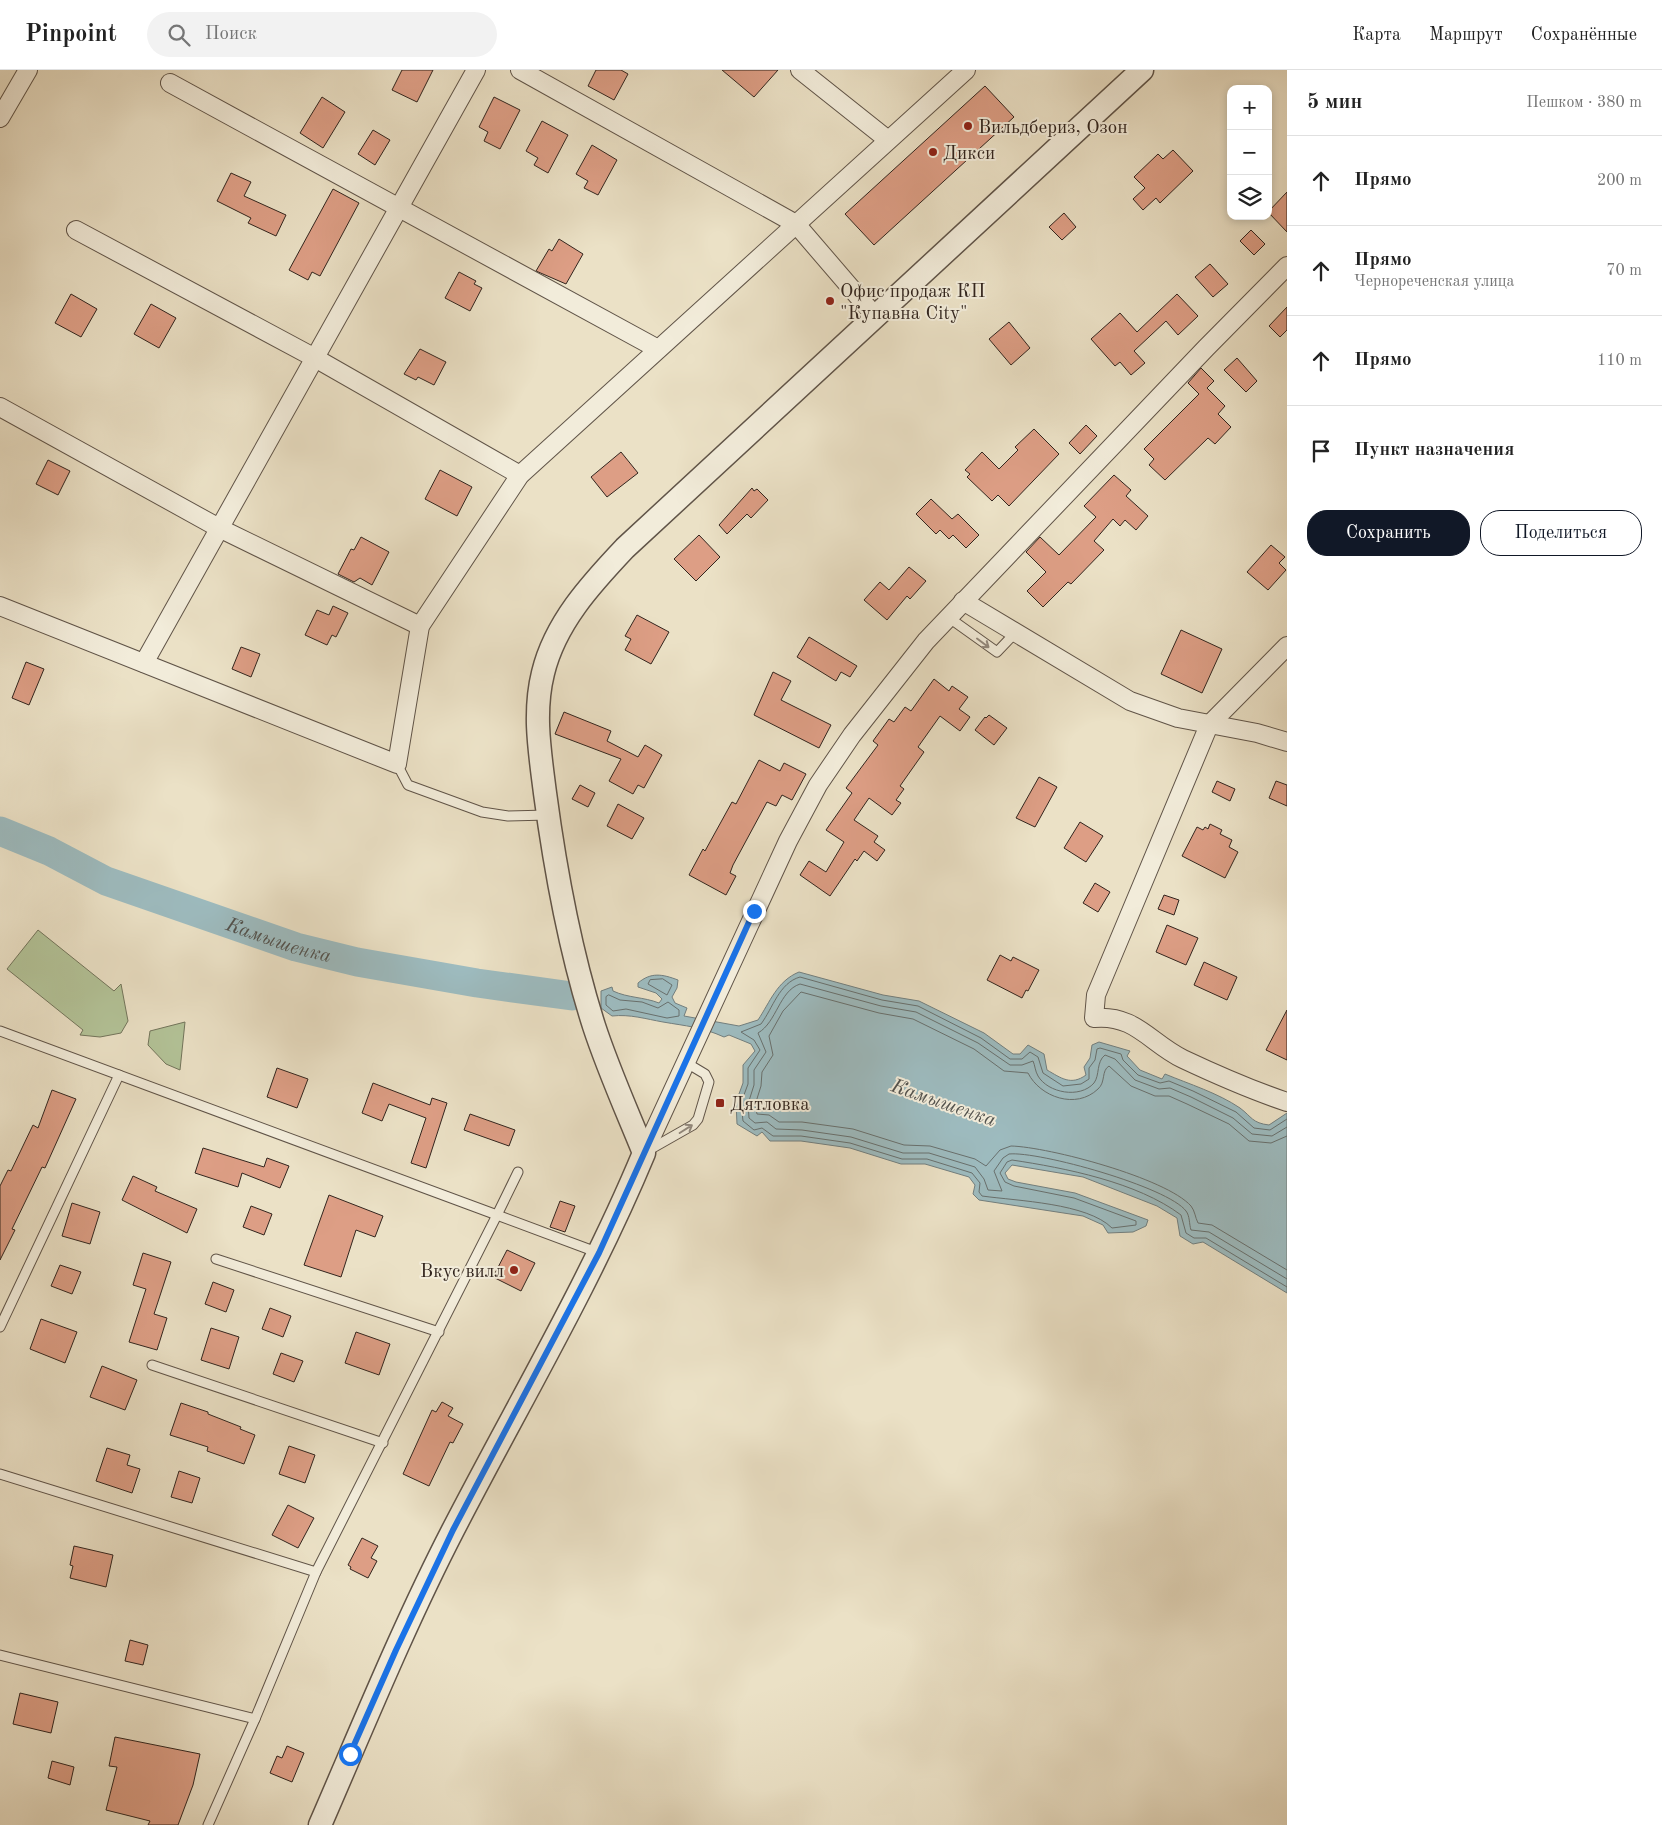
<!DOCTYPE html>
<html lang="ru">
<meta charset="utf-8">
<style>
body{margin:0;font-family:"Old Standard TT",serif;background:#f2f2f2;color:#222}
.controls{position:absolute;right:15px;top:15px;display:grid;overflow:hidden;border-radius:10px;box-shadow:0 2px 8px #0003}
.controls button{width:45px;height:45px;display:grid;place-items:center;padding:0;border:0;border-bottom:1px solid #e0e0e0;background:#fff;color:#222;font:25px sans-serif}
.stop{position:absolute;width:15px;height:15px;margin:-11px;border:4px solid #1a73e8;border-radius:50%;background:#fff}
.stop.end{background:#1a73e8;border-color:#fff;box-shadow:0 1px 5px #0008}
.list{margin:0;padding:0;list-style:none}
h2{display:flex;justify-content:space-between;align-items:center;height:65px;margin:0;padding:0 20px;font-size:21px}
h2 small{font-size:16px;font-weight:400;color:#767676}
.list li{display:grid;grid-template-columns:32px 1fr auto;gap:15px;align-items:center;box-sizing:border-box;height:90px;padding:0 20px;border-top:1px solid #e0e0e0}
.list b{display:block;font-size:19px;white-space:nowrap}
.list p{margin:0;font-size:16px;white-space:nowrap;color:#767676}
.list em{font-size:16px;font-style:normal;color:#767676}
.actions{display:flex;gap:10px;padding:15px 20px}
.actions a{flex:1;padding:11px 0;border:1px solid #111827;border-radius:20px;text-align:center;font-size:18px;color:#111827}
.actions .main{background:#111827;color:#fff}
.icon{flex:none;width:28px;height:28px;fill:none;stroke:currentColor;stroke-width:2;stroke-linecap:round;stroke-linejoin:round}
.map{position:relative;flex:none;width:1287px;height:1755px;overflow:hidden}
header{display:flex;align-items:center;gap:30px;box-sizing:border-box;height:70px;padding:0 25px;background:#fff;border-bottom:1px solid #e0e0e0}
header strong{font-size:24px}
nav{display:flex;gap:28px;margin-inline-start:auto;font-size:18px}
.search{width:350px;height:45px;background:#f2f2f2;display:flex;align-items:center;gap:12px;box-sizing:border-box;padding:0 18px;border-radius:28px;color:#767676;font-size:19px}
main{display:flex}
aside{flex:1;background:#fff}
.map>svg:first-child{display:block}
</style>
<header>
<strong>Pinpoint</strong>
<div class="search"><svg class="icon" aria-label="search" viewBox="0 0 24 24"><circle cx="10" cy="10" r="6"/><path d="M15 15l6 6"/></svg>Поиск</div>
<nav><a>Карта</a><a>Маршрут</a><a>Сохранённые</a></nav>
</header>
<main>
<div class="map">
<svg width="1287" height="1755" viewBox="0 0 1287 1755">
<rect width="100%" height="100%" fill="#ebe1c6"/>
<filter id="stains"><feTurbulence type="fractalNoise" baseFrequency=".004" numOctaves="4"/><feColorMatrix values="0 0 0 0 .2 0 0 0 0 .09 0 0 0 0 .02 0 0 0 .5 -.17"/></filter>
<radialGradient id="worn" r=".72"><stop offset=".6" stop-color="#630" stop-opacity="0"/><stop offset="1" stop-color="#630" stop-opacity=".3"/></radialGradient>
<g fill="#b3c398" stroke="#72745b">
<path d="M38,860l76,61 7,-7 7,37 -7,12 -21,4 -20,-2 3,-5 -76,-61z"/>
<path d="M185,952l-5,48 -14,-6 -18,-19 2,-14z"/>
</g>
<path fill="#9dbbbf" stroke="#727f7f" d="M799,902l84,23 36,6 65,32 29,21h7l8,-9 16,9 3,16c14,8 24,16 39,5l-2,-8 6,-9 2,-13 7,-3 31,9 -3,5 13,14 22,9 3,-5c24,10 53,19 75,34 12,9 12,15 29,17l18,-12v180l-84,-51 -10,2 -13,-8 -3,-18 -20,-12 -74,-29 -71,-12 -7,8 3,6 8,3 59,11 73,27 -2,6 -13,6 -25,1 -5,-8 -20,-9 -104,-16 -6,-6 2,-9 -6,-8 -44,-13h-24l-51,-16 -49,-7h-31l-8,-9 -5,4 -20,-12 -1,-22 7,-19v-18l12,-14 -4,-7 -22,-9 -5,2c-22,-10 -38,-11 -61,-15 -17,-3 -33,-8 -51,-6l-11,-8v-17l11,-4 1,4c15,7 31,6 46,12l3,-4 -6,-6 -18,-6v-4c13,-11 24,-9 40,-3l-1,8 -5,9 3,6 12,5 -3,8 55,10 19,-6c12,-18 19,-39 41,-48z"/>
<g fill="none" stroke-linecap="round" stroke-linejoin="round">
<g stroke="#68706e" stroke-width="1">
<path d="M663,909l9,6 -5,10 -19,-11 2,-4z"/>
<path d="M609,925l11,5 22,2 16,6 10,-6 11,8v6l-12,2 -41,-9 -13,2 -7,-6v-8z"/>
<path d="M1287,1049l-17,11 -16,-2 -18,-16 -43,-21 -24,-10 -9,2 -22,-8 -15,-15 -2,-6 -21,-6 -3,1 -2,11 -6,8v11l-8,5 -18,2 -20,-13 -5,-16 -8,-5 -8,7h-12l-29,-21 -63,-32 -36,-6 -82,-23c-21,6 -27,31 -39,47l-20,8 13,8 6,10 -12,18v16l-7,19 2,18 11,9 8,-2 11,8h28l49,7 52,16h25l45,14 8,10 -1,9 3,4c36,5 105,7 130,32l24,-3v-4l-62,-23 -60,-12 -9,-4 -5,-9 7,-11 5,-2c53,8 125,22 169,55l5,18 8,5h12l81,49"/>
<path d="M1287,1057l-15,9 -20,-2 -19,-16 -42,-21 -21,-9 -11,1 -24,-9 -20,-21 -10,-4c-9,7 -5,20 -11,28 -14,16 -46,10 -56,-7 -3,-5 -3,-11 -5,-15l-11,4h-12l-32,-22 -62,-31 -35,-6 -81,-22c-21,7 -23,38 -42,49l8,19 -12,18v15l-6,19 1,14 6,5 12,-1 9,7 26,1 49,7 52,16h26l46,14 9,12 4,11 14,1 -8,-20 9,-13 6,-4c30,-3 159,33 177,57 4,5 3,13 5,19l18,2 78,47"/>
<path d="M1287,1066l-16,7 -22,-2 -20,-17 -42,-20 -18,-8h-14l-24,-10 -22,-20c-8,5 -3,16 -11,23 -22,21 -58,8 -70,-16l-24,-2 -30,-22 -61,-30 -34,-6 -78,-21 -18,19 -14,25 4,19 -11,17 -1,14 -6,19 2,9 12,1 10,7h23l51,7 51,16 26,1 45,13 11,7 14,-16 11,-4c38,1 155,32 180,60 4,5 4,11 7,17l14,2 75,45"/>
</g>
<path stroke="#9dbbbf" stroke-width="29" id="s1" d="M0,761l49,20 57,30 190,66 61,15 120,21 95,13"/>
</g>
<g fill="#dd9e85" stroke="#32251e">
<path d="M402,0h31l-16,32 -25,-12z"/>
<path d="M596,0h25l7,4 -14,26 -26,-14z"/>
<path d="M722,0h56l-24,27z"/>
<path d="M985,16l29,31 -140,128 -29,-31z"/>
<path d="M322,27l23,15 -22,36 -23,-15z"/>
<path d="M494,27l26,13 -20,39 -16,-8 4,-9 -9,-5z"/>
<path d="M542,51l26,14 -20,38 -14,-8 4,-7 -12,-7z"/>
<path d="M373,60l17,10 -15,25 -17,-11z"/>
<path d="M592,75l25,15 -19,35 -14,-7 4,-7 -12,-7z"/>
<path d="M1173,80l20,21 -33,32 -4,-5 -13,12 -10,-11 12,-11 -11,-11 24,-23 5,5z"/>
<path d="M231,103l20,9 -7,14 42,19 -10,21 -28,-13 3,-5 -34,-17z"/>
<path d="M333,119l26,14 -39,73 -8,-4 -4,8 -19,-10z"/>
<path d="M1287,122v40l-19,-20z"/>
<path d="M1064,143l12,14 -14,13 -13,-13z"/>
<path d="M1251,160l14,14 -11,11 -14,-14z"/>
<path d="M559,169l24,15 -17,30 -30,-13 13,-22 3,2z"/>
<path d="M1210,194l18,20 -15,13 -18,-20z"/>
<path d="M459,202l17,9 -2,3 8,4 -12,23 -25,-13z"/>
<path d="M71,224l26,15 -16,28 -26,-14z"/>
<path d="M1177,224l21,22 -20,19 -12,-14 -32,30 11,12 -14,12 -11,-13 -5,4 -24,-27 29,-26 17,19z"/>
<path d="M151,234l25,14 -17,30 -25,-14z"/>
<path d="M1287,237v23l-7,7 -11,-11z"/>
<path d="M1009,252l21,26 -19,17 -22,-26z"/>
<path d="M420,279l26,13 -12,23 -16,-8 -2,3 -12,-6z"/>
<path d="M1237,288l20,23 -11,11 -22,-22z"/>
<path d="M1201,298l13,13 -7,7 18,18 -7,8 13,13 -16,17 -7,-6 -43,42 -16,-15 5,-6 -10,-10 55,-55 -11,-11z"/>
<path d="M1086,355l11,11 -17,18 -11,-11z"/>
<path d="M1034,359l25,25 -50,52 -11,-11 -6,6 -25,-24 3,-3 -5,-4 17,-18 17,17 19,-19 -3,-3z"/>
<path d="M621,382l17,21 -31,24 -16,-20z"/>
<path d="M48,390l22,11 -12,24 -22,-11z"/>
<path d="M440,400l32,17 -15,29 -32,-17z"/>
<path d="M1114,405l17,15 -5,6 22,20 -12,14 -11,-10 -5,6 -7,-7 -19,22 10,9 -33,34 -3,-2 -25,25 -16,-16 19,-19 -20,-20 14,-15 19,18 37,-38 -12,-11z"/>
<path d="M752,418l2,3 3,-2 11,11 -17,18 -4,-4 -20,20 -8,-9z"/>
<path d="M931,429l21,20 6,-5 21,21 -13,13 -13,-13 -4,4 -9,-9 -4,4 -20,-20z"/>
<path d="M699,465l21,22 -24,24 -22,-22z"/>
<path d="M361,467l28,15 -17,33 -12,-7 -6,4 -16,-8 13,-25 3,1z"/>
<path d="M1271,475l14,12 -6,6 7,7 -18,20 -21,-18z"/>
<path d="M909,497l17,14 -16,18 -3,-3 -20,24 -23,-20 16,-18 9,8z"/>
<path d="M333,536l15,7 -12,24 -4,-2 -5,10 -22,-10 12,-25 12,5z"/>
<path d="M637,545l32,17 -18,32 -26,-14 6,-11 -6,-3z"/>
<path d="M1181,560l41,19 -20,44 -41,-19z"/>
<path d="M809,567l48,29 -7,11 -9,-5 -5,9 -39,-24z"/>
<path d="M241,577l19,7 -9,23 -19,-8z"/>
<path d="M26,592l18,7 -15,36 -17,-7z"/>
<path d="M773,602l18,9 -10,19 50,25 -12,23 -65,-33z"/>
<path d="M934,609l15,12 3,-5 16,11 -9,12 11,8 -10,14 -20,-15 -22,31 6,5 -24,34 4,3 -8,11 5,3 -9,12 -23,-17 -15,22 24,16 -4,6 11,8 -8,11 -13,-10 -7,10 -2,-2 -25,37 -30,-21 9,-14 17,11 18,-30 -18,-12 26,-37 -6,-5 32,-43 -5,-4 16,-22 5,3 11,-15 6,4z"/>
<path d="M564,642l47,19 -4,10 31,16 7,-12 17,10 -18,33 -6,-3 -5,9 -24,-13 12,-22 -66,-25z"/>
<path d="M989,645l18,13 -13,17 -19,-15 10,-13 1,1z"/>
<path d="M759,690l21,11 4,-8 22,11 -14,26 -10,-5 -6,11 -9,-4 -34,63 -3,8 6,3 -10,19 -37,-20 14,-26 2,2 27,-49 4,2z"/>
<path d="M1039,707l18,10 -22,40 -19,-9z"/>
<path d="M1217,711l18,8 -5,12 -18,-9z"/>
<path d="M1276,711l11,4v21l-18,-8z"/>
<path d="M580,715l15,8 -7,14 -16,-8z"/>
<path d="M618,734l26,14 -12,21 -25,-13z"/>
<path d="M1080,752l23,14 -17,26 -22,-14z"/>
<path d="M1210,754l12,6 -2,4 12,6 -3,7 9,5 -13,26 -43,-22 15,-29 6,3 2,-3 3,2z"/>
<path d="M1095,813l15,9 -12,20 -15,-9z"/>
<path d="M1164,825l15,5 -5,15 -16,-6z"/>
<path d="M1167,855l31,13 -12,27 -30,-13z"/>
<path d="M1000,885l11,6 2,-4 26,13 -11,21 -2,-1 -4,8 -35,-18z"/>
<path d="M1204,892l33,15 -10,23 -33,-15z"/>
<path d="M1287,940v50l-21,-10z"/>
<path d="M277,998l31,11 -11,29 -30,-11z"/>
<path d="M373,1013l57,22 2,-7 15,5 -21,65 -15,-5 15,-45 -37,-14 -7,17 -20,-8z"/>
<path d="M52,1020l24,9 -31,69 -3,-1 -30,62 3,1 -15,30v-74l8,-16 3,1 22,-46 5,3z"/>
<path d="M470,1044l45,16 -6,16 -45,-16z"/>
<path d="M203,1078l61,19 3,-9 22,8 -9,22 -38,-15 -4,14 -43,-14z"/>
<path d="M133,1106l24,11 -2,4 42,18 -10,24 -65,-33z"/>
<path d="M329,1125l54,21 -8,21 -19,-7 -15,47 -37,-12z"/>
<path d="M560,1131l15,5 -10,26 -15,-5z"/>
<path d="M72,1133l28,9 -10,32 -28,-8z"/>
<path d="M251,1136l21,8 -8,21 -21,-8z"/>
<path d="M507,1180l28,13 -14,28 -28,-14z"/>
<path d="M143,1183l28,9 -17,52 13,4 -10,32 -28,-8 17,-53 -13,-4z"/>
<path d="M60,1195l21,7 -9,22 -21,-8z"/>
<path d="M213,1212l21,8 -8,22 -21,-8z"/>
<path d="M270,1238l21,8 -8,21 -21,-8z"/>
<path d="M41,1249l36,13 -12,31 -35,-14z"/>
<path d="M211,1258l28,9 -10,32 -28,-9z"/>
<path d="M356,1262l34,12 -11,31 -34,-12z"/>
<path d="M281,1283l22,8 -9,21 -21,-8z"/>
<path d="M102,1296l35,14 -12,30 -35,-13z"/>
<path d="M442,1332l11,6 -5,8 15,8 -10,19 -3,-1 -21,44 -26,-12 29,-64 4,2z"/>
<path d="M181,1333l27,9v2l33,13 -1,2 15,6 -11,29 -37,-13 1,-4 -38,-12z"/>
<path d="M289,1376l26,9 -10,28 -26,-9z"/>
<path d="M107,1378l23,7 -3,10 13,4 -8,24 -36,-12z"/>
<path d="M179,1401l21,7 -8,25 -21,-6z"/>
<path d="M288,1435l26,13 -16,30 -26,-13z"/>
<path d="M362,1468l16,8 -7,12 6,3 -9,17 -18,-9 1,-2 -3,-2z"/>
<path d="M74,1476l39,9 -7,32 -36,-9 3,-12 -3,-1z"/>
<path d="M130,1570l18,5 -5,20 -18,-4z"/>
<path d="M20,1623l38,9 -7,31 -38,-9z"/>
<path d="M115,1667l85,17 -7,31 -15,40h-30l2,-4 -44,-11 11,-43 -8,-1z"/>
<path d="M287,1676l17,7 -12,29 -22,-9 7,-17 5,2z"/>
<path d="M52,1691l22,6 -4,18 -22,-7z"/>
</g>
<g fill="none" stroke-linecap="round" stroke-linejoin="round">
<g stroke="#605448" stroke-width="11">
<g id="service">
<path d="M948,547l49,35 18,-19"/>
<path d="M397,694l11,21 74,27 26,4 40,-1"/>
<path d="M0,961l497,184 21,-43"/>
<path d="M649,1080l44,-25 5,-6 11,-37 -4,-8 -20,-12"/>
<path d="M216,1189l223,73"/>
<path d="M0,1257l119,-252"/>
<path d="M152,1295l231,78"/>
<path d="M0,1404l316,98"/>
<path d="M0,1585l255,64"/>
<path d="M208,1755l47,-106 61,-147 181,-357 102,38"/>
</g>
</g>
<g stroke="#605448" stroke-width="20">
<g id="minor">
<path d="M520,0l276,154 79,92"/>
<path d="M800,0l88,70"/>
<path d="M170,13l488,266"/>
<path d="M0,48l28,-48"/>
<path d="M76,160l239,128 205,117"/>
<path d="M0,337l219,121 201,98"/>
<path d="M963,531l167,100 48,17 79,15 30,9"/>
<path d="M0,536l397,158 23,-138 100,-151 446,-405"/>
<path d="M1287,576l-78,79 -113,270 -2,23c41,-4 56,25 89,41 34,16 68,31 104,43"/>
<path d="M144,593l332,-593"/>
<path d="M644,1083l144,-312 30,-56 34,-50 74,-94 280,-293 81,-82"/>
</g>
</g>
<g stroke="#605448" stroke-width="25">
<path id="tertiary" d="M320,1755c43,-99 84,-200 133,-295 65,-126 137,-247 191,-377 -17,-42 -36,-84 -50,-127 -23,-72 -39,-158 -49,-233 -5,-40 -12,-80 -2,-120 12,-50 48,-89 82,-125l517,-478"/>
</g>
<use href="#service" stroke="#f2ecda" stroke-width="9"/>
<use href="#minor" stroke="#f2ecda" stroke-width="18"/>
<use href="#tertiary" stroke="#f2ecda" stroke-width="22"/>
</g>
<defs><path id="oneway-shaft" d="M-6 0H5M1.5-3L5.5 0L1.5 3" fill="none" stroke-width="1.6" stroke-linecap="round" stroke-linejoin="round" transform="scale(1.25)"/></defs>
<g stroke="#92887c">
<use href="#oneway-shaft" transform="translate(983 573) rotate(37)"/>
<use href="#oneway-shaft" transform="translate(686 1059) rotate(-32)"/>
</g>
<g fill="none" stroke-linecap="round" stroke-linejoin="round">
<path stroke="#1a73e8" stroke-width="6" d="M350,1684l46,-104 57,-120 146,-277 155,-342"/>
</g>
<g fill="#8f2418" stroke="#f2ecda" stroke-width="2">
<circle cx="968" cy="56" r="5"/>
<circle cx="933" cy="82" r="5"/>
<circle cx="830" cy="231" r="5"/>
<rect x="715" y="1028" width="10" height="10" rx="2.5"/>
<circle cx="514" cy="1200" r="5"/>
</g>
<g text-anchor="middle" stroke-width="4" stroke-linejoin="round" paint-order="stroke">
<g font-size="19" fill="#32251e" stroke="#f2ecda" text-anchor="start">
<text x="978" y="63">Вильдбериз, Озон</text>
<text x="943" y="89">Дикси</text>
<text x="840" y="227">Офис продаж КП<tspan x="840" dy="22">"Купавна City"</tspan></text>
<text x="730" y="1040">Дятловка</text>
<text x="504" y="1207" text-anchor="end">Вкус вилл</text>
</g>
<g font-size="20" font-style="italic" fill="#52524e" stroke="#f2ecda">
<text dy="7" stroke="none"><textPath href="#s1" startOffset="300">Камышенка</textPath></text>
<text transform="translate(944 1032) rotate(19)" y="7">Камышенка</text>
</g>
</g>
<rect width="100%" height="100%" filter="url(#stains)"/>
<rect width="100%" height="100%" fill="url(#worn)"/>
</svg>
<div class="controls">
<button>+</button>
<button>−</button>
<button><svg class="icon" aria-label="layers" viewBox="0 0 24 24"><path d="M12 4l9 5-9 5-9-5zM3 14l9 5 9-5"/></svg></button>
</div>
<div class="stop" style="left:350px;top:1684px"></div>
<div class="stop end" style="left:754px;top:841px"></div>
</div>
<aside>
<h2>5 мин<small>Пешком · 380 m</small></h2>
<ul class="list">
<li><svg class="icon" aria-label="ahead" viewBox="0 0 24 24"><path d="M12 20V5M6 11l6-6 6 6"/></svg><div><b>Прямо</b></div><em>200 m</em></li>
<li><svg class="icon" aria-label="ahead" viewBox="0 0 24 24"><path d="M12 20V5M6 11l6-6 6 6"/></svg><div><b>Прямо</b><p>Чернореченская улица</p></div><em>70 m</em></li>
<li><svg class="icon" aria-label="ahead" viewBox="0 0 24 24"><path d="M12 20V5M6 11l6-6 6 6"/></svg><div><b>Прямо</b></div><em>110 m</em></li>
<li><svg class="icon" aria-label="arrive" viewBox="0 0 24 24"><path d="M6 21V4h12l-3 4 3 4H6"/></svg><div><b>Пункт назначения</b></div></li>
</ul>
<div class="actions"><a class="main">Сохранить</a><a>Поделиться</a></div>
</aside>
</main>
